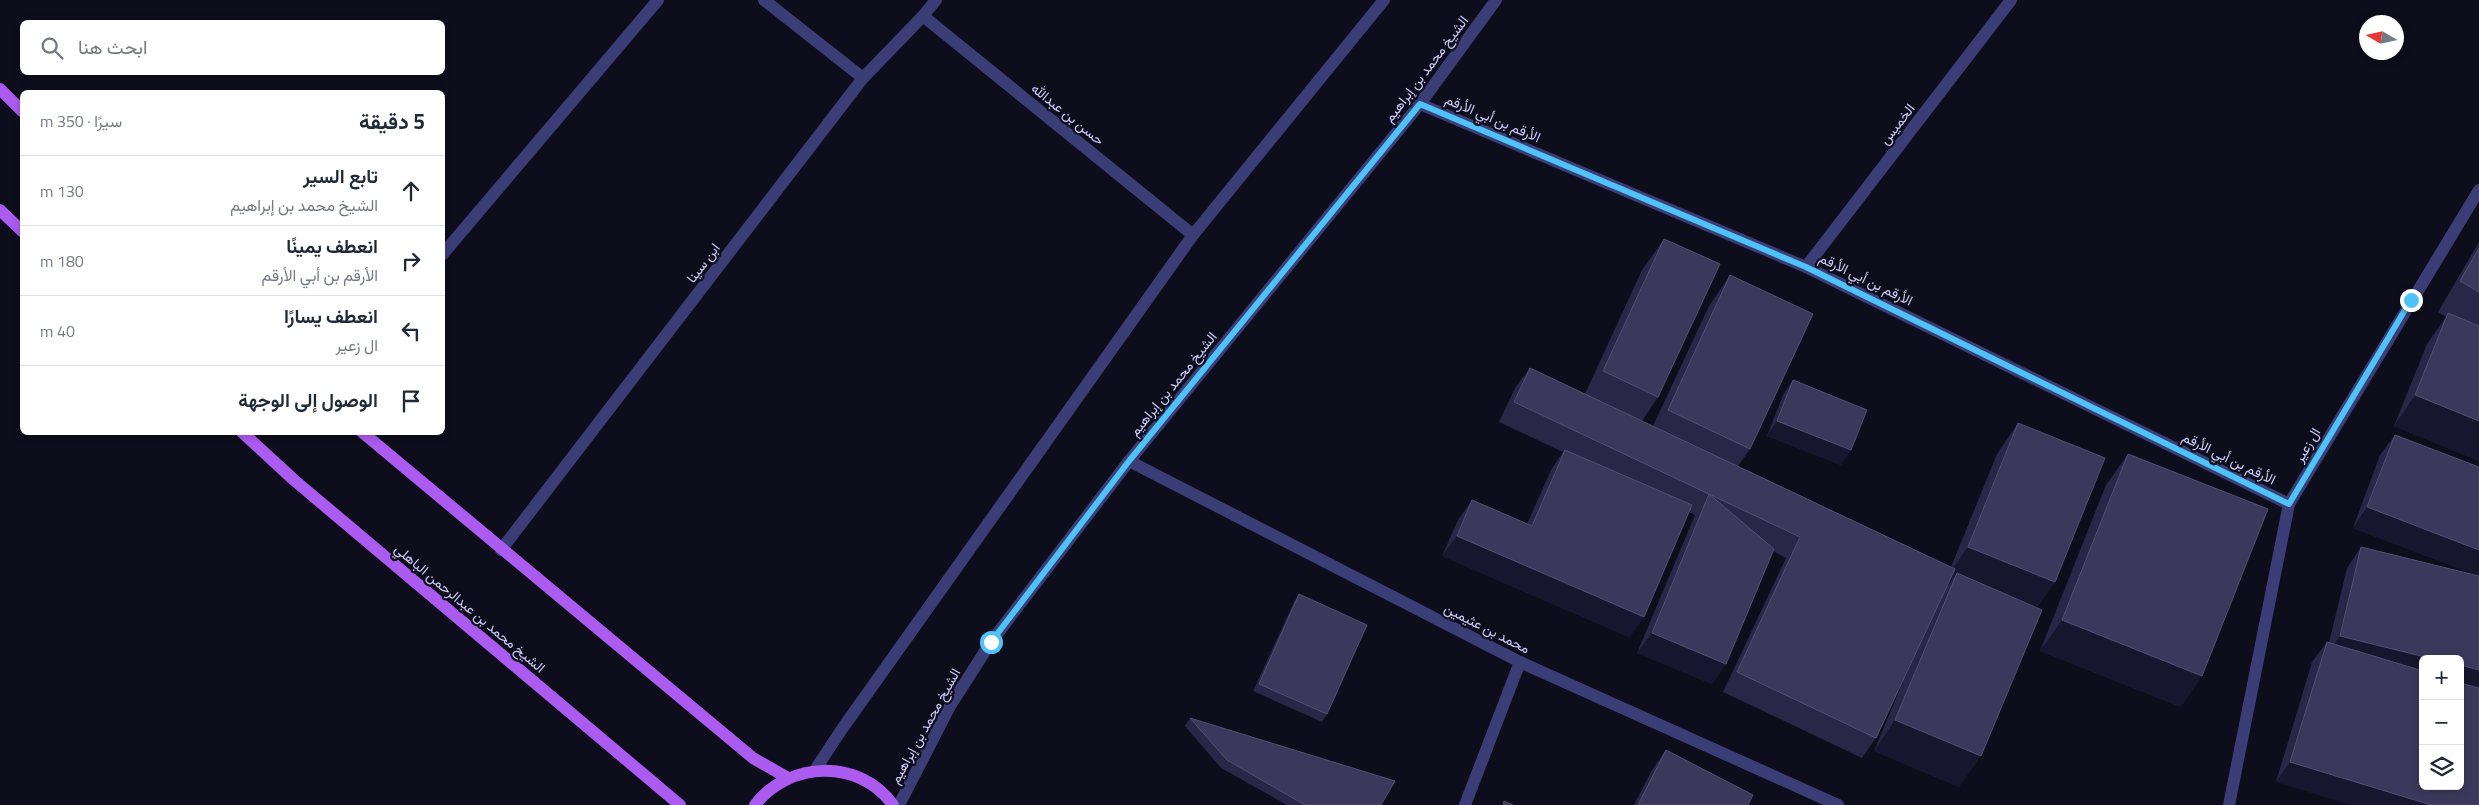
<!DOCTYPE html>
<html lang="ar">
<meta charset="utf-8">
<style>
body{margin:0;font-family:"Titillium Web",Vazirmatn,sans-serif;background:#f2f2f3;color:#1f2937;direction:rtl}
.controls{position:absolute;right:15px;bottom:15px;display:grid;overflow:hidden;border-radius:8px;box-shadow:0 2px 8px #0003}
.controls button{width:45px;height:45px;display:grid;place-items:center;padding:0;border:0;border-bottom:1px solid #e0e1e3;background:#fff;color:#1f2937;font:25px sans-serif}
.compass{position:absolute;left:2359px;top:15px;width:45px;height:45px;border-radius:50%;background:#fff;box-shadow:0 2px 8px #0003;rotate:279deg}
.stop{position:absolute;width:15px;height:15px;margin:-11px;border:4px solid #4fc3f7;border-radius:50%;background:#fff}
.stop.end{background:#4fc3f7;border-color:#fff;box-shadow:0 1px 5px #0008}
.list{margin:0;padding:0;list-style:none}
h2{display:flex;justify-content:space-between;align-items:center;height:65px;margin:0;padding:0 20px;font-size:21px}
h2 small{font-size:16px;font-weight:400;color:#747a83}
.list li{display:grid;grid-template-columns:32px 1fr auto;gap:15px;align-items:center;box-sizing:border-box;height:70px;padding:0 20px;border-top:1px solid #e0e1e3}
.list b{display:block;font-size:19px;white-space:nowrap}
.list p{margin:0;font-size:16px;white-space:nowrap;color:#747a83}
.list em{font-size:16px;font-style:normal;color:#747a83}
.icon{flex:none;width:28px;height:28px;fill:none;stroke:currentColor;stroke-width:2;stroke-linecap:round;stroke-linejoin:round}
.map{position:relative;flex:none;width:2479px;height:805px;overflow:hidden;direction:ltr}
.search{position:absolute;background:#fff;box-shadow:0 2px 8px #0003;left:20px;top:20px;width:425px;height:55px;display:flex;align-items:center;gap:12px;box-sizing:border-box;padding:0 18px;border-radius:8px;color:#747a83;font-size:19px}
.panel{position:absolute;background:#fff;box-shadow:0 2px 8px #0003;left:20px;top:90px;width:425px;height:345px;border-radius:8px;direction:rtl}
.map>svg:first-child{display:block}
</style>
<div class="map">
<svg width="2479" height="805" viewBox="0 0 2479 805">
<rect width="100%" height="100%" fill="#0e0d1b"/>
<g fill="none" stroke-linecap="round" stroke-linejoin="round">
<g stroke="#3b3e76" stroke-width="12">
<path d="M764,0l99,78"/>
<path d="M923,16l270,219"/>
<path d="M1420,104l386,163 483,237"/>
<path d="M442,255l216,-255"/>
<path d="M1806,267l205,-267"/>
<path d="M1129,461l391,201 318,143"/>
<path d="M501,550l362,-472 60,-62 13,-16"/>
<path d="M815,770l27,-41 351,-494 191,-235"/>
<path d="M899,805l51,-99 41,-64 138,-181 291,-357 76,-104"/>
<path d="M1465,805l55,-143"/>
<path d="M2229,805l60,-301 190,-314"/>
</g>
<g stroke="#ac5bf1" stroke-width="12">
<path d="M0,89l22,22"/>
<path d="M0,210l22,21"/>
<path d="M242,432l52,48 386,325"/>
<path d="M362,432l391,326 35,20"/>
<path d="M755,805c33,-44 105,-47 138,0"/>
</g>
</g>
<g fill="#2a2648" fill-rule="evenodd">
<path d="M1664,239l-6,158 -16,24 11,5 56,-120 21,-31 20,174 -12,17 213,101 46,-113 21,-31 37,159 -18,25 -78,180 -85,-36 31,-74 -29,61 -14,20 -139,-66 63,-134 -13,-7 -47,113 -14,20 -75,-31 58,-138 -6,-3 -45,105 -15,20 -187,-81 16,-36 14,-20 55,24 24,-54 12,-18 -64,-30 16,-34 15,-20 55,26 57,-124zM1950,579l2,1 -6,8z"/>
<path d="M2479,242v219l-85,-35 33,-82 19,-27 -8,-5z"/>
<path d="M1793,380l48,85 -74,-29 16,-41z"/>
<path d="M2395,435l84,32v109l-126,-48 27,-73z"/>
<path d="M2128,454l53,253 -141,-56 66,-166z"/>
<path d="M2361,547l118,29 -203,206 36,-120 15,-20 2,1 18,-75z"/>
<path d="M1299,594l28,120 -5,8 -69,-31 41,-89z"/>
<path d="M1190,718l191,87h-94l-66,-37 -36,-42z"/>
<path d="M1666,750l82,55h-114l18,-35z"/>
</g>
<g fill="#18152e">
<path d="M2415,395l64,26v40l-85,-35z"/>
<path d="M1777,421l74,29 -10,15 -74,-29z"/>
<path d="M2367,507l112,43v26l-126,-48z"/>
<path d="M1457,536l187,81 -15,20 -187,-81z"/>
<path d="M1968,547l87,35 -22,31 -76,-40 -5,7 -6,-2z"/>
<path d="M2062,620l140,56 -21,31 -141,-56z"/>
<path d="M1652,633l74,31 -14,20 -75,-31z"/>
<path d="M2340,636l93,23h-10v21l-98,-24z"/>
<path d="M2460,665l19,5v24l-19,-5z"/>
<path d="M1895,720l86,36 -22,31 -85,-36z"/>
<path d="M2290,762l141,43h-81l-74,-23z"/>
</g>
<g fill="#3c385b" stroke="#524f74">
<path d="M1664,239l56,25 -62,133 -55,-26z"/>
<path d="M2479,248v44l-19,-11z"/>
<path d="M1730,275l83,39 -63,135 -82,-39z"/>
<path d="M2448,313l31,13v95l-64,-26z"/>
<path d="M1530,368l425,201 -79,169 -139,-66 63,-135 -286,-135z"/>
<path d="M1793,380l74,30 -16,40 -74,-29z"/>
<path d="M2018,423l87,35 -50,124 -87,-35z"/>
<path d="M2395,435l84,32v83l-112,-43z"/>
<path d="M1565,450l127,55 -48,112 -187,-81 15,-36 60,26z"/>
<path d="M2128,454l140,55 -66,167 -140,-56z"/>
<path d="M1709,494l65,55 -48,115 -74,-31z"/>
<path d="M2361,547l118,29v94l-19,-5v-6h-27l-93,-23z"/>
<path d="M1957,573l85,37 -61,146 -86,-36z"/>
<path d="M1299,594l68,31 -40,89 -68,-30z"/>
<path d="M2327,642l96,29v115h37v-103l19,5v117h-48l-141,-43z"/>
<path d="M1190,718l205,63 -14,24h-76l-78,-45z"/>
<path d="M1666,750l87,45 -5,10h-110z"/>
<path d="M1504,801l9,4h-10z"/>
</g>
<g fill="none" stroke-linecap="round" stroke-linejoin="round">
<path stroke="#4fc3f7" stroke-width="6" d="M991,642l138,-181 291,-357 386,163 483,237 122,-204"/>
</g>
<g text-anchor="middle" stroke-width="4.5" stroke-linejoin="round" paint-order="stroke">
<g font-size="14" fill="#cccbfb" stroke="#0e0d1b">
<text transform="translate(1426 69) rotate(-53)" y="5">الشيخ محمد بن إبراهيم</text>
<text transform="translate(1068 114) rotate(39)" y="5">حسن بن عبدالله</text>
<text transform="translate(1493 118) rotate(23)" y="5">الأرقم بن أبي الأرقم</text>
<text transform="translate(1897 124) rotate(-52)" y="5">الخميس</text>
<text transform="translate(703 263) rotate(-53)" y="5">ابن سينا</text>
<text transform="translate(1866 279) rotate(26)" y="5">الأرقم بن أبي الأرقم</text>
<text transform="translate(1173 384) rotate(-51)" y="5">الشيخ محمد بن إبراهيم</text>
<text transform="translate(2307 445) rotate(-59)" y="5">ال زعير</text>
<text transform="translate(2229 458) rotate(26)" y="5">الأرقم بن أبي الأرقم</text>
<text transform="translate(470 608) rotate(40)" y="5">الشيخ محمد بن عبدالرحمن الباهلي</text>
<text transform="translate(1487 628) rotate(27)" y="5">محمد بن عثيمين</text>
<text transform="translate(925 726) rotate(-61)" y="5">الشيخ محمد بن إبراهيم</text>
</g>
</g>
</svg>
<div class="controls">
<button>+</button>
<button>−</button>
<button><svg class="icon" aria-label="layers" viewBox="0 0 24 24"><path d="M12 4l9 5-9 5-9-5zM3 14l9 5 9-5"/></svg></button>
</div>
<svg class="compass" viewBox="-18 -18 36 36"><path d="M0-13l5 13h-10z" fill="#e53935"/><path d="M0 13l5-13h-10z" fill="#747a83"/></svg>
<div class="stop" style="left:991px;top:642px"></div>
<div class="stop end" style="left:2411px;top:300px"></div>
<div class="search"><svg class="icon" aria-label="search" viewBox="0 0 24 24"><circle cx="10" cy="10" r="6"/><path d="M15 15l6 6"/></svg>ابحث هنا</div>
<section class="panel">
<h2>5 دقيقة<small>سيرًا · 350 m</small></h2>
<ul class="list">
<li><svg class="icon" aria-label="ahead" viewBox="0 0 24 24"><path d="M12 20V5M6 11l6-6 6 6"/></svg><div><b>تابع السير</b><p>الشيخ محمد بن إبراهيم</p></div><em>130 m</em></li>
<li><svg class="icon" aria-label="right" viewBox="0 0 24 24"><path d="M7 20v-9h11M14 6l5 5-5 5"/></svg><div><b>انعطف يمينًا</b><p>الأرقم بن أبي الأرقم</p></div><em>180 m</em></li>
<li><svg class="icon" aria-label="left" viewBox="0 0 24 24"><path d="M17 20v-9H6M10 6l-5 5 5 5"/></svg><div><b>انعطف يسارًا</b><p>ال زعير</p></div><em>40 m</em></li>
<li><svg class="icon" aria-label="arrive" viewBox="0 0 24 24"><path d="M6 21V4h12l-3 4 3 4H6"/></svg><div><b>الوصول إلى الوجهة</b></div></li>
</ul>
</section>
</div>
